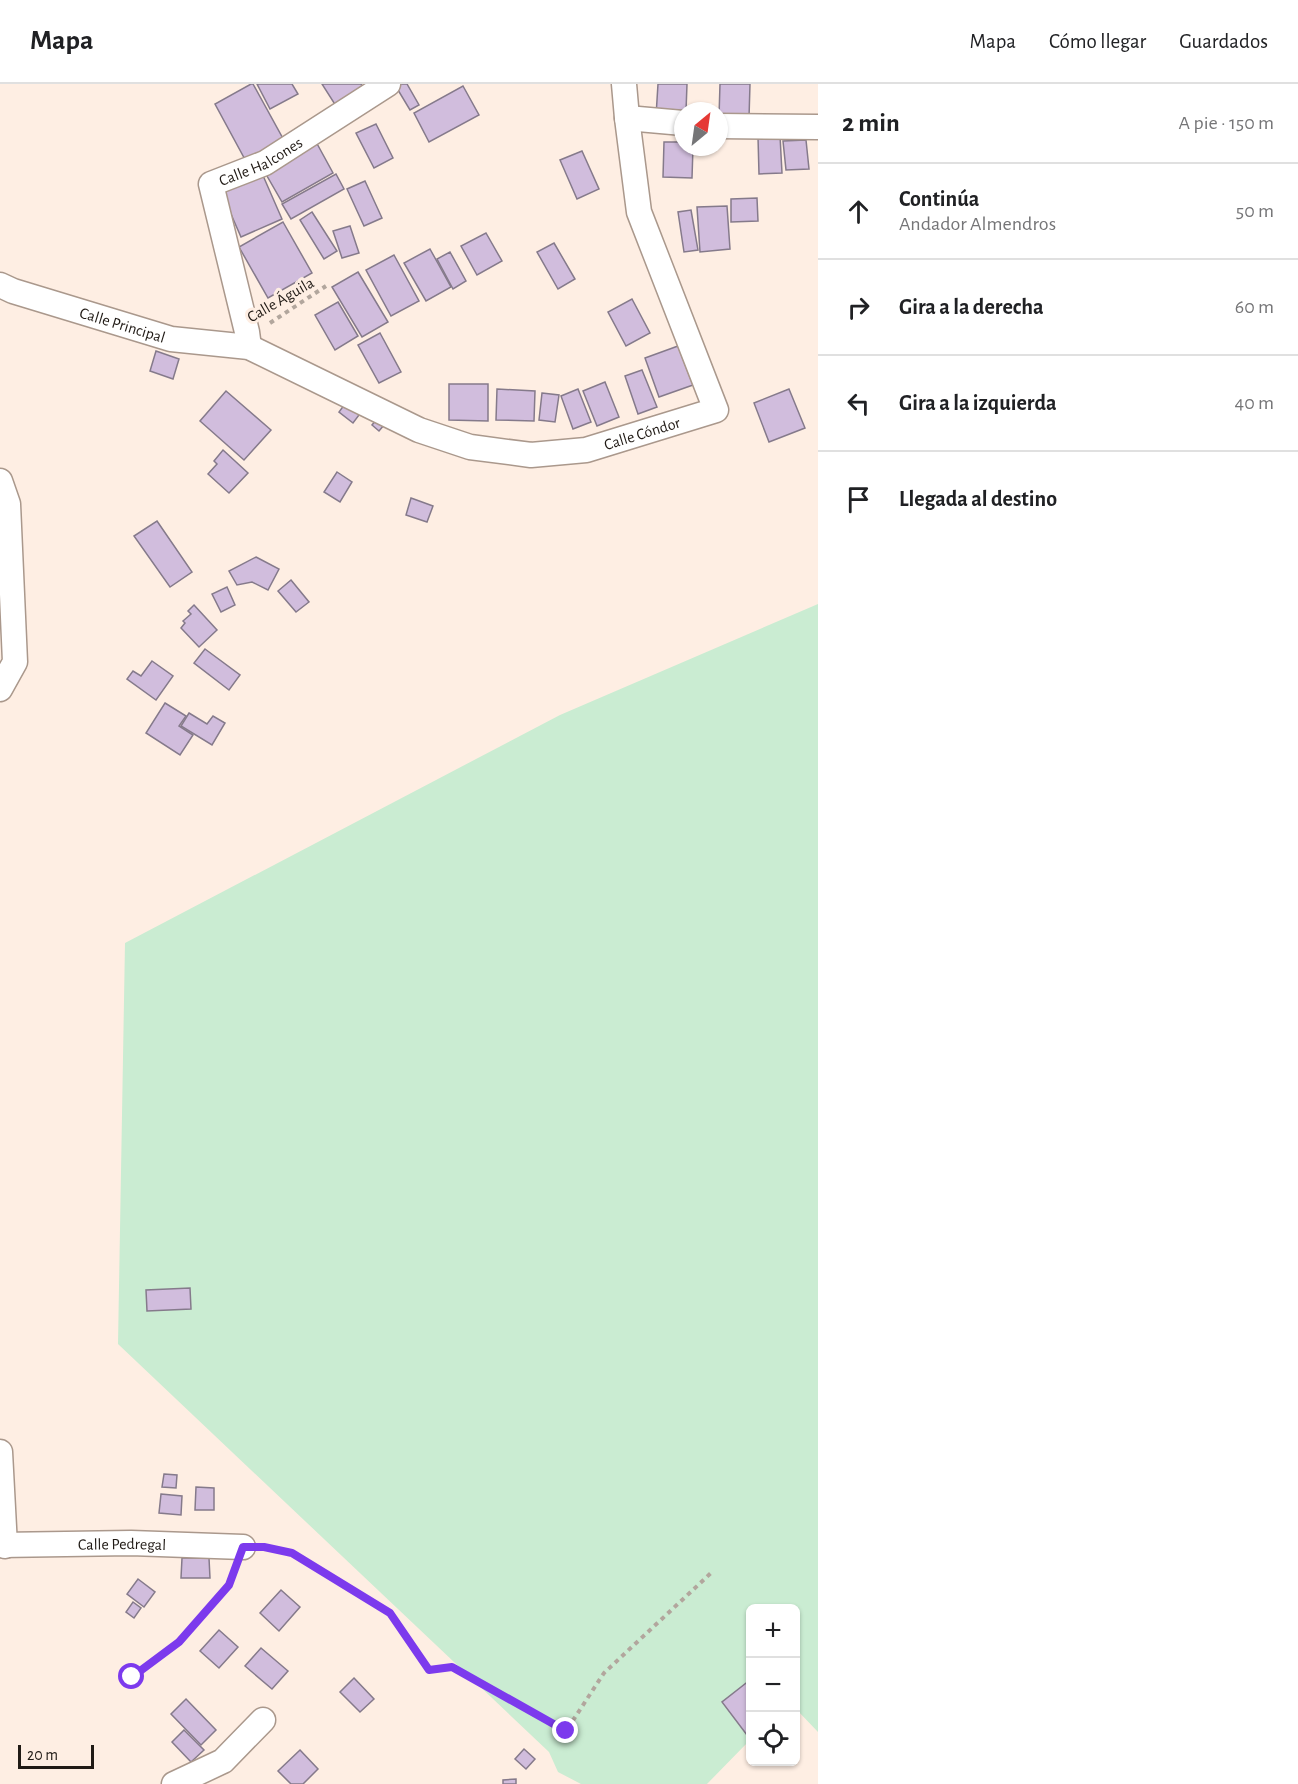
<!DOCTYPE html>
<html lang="es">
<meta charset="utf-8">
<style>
body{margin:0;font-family:"Alegreya Sans",sans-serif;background:#f2f2f2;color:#202124}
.controls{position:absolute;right:18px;bottom:18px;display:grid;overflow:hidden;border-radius:9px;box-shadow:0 2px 4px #0004}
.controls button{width:54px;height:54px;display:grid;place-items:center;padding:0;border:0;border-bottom:2px solid #e0e0e0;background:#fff;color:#202124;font:30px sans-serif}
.compass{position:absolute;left:674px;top:18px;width:54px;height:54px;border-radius:50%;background:#fff;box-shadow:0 2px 4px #0004;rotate:29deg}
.scale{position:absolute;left:18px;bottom:15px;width:76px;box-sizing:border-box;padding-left:6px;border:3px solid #201a15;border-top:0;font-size:16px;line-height:21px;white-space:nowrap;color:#201a15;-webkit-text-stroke:4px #feeee3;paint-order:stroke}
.stop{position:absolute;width:18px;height:18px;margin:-14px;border:4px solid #7c3aed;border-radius:50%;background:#fff}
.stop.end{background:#7c3aed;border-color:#fff;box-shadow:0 2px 6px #0008}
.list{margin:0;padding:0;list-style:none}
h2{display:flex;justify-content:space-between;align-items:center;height:78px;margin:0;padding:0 24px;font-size:26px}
h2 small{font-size:20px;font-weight:400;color:#757577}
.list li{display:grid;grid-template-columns:39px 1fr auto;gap:18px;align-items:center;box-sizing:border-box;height:96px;padding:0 24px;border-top:2px solid #e0e0e0}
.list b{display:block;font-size:22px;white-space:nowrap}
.list p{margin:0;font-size:20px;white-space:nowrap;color:#757577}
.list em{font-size:20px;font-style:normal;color:#757577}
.icon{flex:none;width:33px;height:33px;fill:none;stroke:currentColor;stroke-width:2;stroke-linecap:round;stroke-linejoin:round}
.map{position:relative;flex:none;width:818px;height:1700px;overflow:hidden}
header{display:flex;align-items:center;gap:36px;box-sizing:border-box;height:84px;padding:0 30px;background:#fff;border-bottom:2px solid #e0e0e0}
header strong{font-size:28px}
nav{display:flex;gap:33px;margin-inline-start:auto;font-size:21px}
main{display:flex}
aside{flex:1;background:#fff}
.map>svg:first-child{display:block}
</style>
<header>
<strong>Mapa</strong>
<nav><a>Mapa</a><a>Cómo llegar</a><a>Guardados</a></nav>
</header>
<main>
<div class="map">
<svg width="818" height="1700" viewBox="0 0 818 1700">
<rect width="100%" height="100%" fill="#feeee3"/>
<path fill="#caecd2" d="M818,520v1128l-22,-23v-101h-46v132l-43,44h-126l-23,-12 -9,-20 -431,-408 7,-401 435,-228z"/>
<g fill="#d1bddd" stroke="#857a8b" stroke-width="1.5">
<path d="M251,0h2l33,60 -38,21 -33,-61z"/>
<path d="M257,0h35l6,10 -28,15z"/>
<path d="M322,0h39l3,5 -28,17z"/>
<path d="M397,0h10l12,21 -9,5 -15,-25z"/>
<path d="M658,0h29l-1,27 -30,5z"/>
<path d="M720,0h30l-1,34 -30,-1z"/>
<path d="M463,2l16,29 -50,27 -15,-29z"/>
<path d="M376,40l17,34 -19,10 -18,-35z"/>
<path d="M780,52l2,37 -23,1 -1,-37z"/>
<path d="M315,56l18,33 -51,29 -19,-33z"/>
<path d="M806,56l3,29 -23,1 -3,-29z"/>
<path d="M664,58h19v5h10l-1,31 -29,-1z"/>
<path d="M582,67l17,38 -22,10 -17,-39z"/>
<path d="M261,87l21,48 -41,18 -21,-48z"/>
<path d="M336,90l8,15 -53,30 -9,-15z"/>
<path d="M365,97l17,37 -18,8 -17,-37z"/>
<path d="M757,114l1,23 -27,1v-23z"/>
<path d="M727,122l3,43 -30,3 -3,-45z"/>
<path d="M691,126l7,40 -14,2 -6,-40z"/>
<path d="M312,128l25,39 -13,8 -24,-39z"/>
<path d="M283,138l29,51 -44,25 -29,-51z"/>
<path d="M350,142l9,27 -17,5 -9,-27z"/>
<path d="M486,149l16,28 -25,14 -16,-29z"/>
<path d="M554,159l21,36 -17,10 -21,-37z"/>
<path d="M430,165l21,38 -25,14 -22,-38z"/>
<path d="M450,168l16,29 -13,8 -16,-30z"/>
<path d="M394,171l25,46 -28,15 -25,-46z"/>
<path d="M358,188l30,50 -26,15 -30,-50z"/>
<path d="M632,215l18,34 -24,13 -18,-34z"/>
<path d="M338,218l20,34 -23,14 -20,-35z"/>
<path d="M380,249l21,39 -22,11 -21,-38z"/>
<path d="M678,262l15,39 -34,12 -14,-39z"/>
<path d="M156,267l23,8 -6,20 -23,-8z"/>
<path d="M642,286l15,37 -19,7 -13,-38z"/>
<path d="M605,298l14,35 -22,9 -14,-35z"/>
<path d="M449,300h39v37l-39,-1z"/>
<path d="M497,305l38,2 -1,30 -38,-1z"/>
<path d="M578,305l13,33 -18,7 -12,-33z"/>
<path d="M789,305l16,39 -36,14 -15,-39z"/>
<path d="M226,307l45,39 -27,30 -44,-39z"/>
<path d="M542,309l17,2 -4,27 -16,-2z"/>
<path d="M347,317l15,10 -9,12 -14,-11z"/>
<path d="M377,335l7,6 -5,6 -7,-6z"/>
<path d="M223,366l25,23 -19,20 -21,-19 9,-10 -3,-3z"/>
<path d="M337,388l15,10 -12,20 -16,-10z"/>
<path d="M411,414l22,8 -6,16 -21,-7z"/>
<path d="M157,437l35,51 -22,15 -36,-51z"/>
<path d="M256,473l23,12 -11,21 -16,-8 -15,3 -8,-14z"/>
<path d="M291,496l18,22 -13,10 -18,-21z"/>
<path d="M227,503l8,18 -14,7 -9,-18z"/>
<path d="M194,521l23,25 -18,17 -18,-19 4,-5 -2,-2 8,-7 -3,-3z"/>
<path d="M205,565l35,26 -11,15 -35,-27z"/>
<path d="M152,577l21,15 -17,24 -29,-21 6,-8 8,5z"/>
<path d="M165,619l21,13 -7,10 14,9 -13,20 -34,-22z"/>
<path d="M189,629l18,11 6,-8 12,7 -13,22 -31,-19z"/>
<path d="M190,1204l1,21 -44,2 -1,-21z"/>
<path d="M164,1390l13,1 -1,13 -14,-1z"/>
<path d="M196,1403l18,1v22h-19z"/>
<path d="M161,1410l21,2 -1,19 -22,-2z"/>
<path d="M182,1474h27l1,20h-29z"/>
<path d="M138,1495l17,13 -11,15 -17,-13z"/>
<path d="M281,1506l19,17 -21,24 -19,-18z"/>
<path d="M133,1518l8,6 -7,10 -8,-6z"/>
<path d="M219,1546l19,17 -19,21 -19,-17z"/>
<path d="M261,1564l27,23 -16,18 -27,-23z"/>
<path d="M354,1594l20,21 -14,13 -20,-20z"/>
<path d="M750,1596v59l-28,-37z"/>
<path d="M186,1615l30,31 -15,15 -30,-31z"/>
<path d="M184,1646l20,20 -13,12 -19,-20z"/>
<path d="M524,1665l11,10 -9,10 -11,-10z"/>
<path d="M300,1666l18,19 -15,15h-12l-13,-13z"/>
<path d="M516,1695v5h-13v-4z"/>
</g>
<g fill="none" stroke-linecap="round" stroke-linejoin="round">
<g stroke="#aa988c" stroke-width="27">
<g id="minor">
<path d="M627,34l56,5"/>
<path d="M719,42l99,1"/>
<path id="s1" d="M0,201l13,6 158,48 78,8 170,83 51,17 61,8 55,-5 130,-40 -77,-198 -12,-94 -3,-34"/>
<path id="s2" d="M249,263l-2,-15 -36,-148 54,-21 123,-79"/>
<path d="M0,397l8,23 7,158 -15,27"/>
<path d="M0,1368l5,94"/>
<path id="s3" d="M0,1461l131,-2 112,4"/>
<path d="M174,1700l49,-23 40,-41"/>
</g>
</g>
<g stroke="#b2a69d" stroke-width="4" stroke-dasharray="4.5 4.5" stroke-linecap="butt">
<path d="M270,239l56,-37"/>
<path d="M265,1463l27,6 98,60 39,57 23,-3 114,64 38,-58 107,-100"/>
<path d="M132,1593l47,-35 50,-57 5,-14"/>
</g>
<use href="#minor" stroke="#fff" stroke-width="24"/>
</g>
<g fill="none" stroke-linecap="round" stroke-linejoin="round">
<path stroke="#7c3aed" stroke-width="8" d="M132,1593l47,-35 50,-57 14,-38h21l28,6 98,60 39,57 23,-3 114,64"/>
</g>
<g text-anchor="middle" stroke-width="6" stroke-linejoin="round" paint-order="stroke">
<g font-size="16" fill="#201a15" stroke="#feeee3">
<text dy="6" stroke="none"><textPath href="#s2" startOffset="222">Calle Halcones</textPath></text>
<text transform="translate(280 215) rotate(-30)" y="6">Calle Águila</text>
<text dy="6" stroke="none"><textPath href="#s1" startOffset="129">Calle Principal</textPath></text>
<text dy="6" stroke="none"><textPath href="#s1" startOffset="676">Calle Cóndor</textPath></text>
<text dy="6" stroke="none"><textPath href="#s3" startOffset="122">Calle Pedregal</textPath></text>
</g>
</g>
</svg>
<div class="controls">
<button>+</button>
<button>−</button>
<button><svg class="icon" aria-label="locate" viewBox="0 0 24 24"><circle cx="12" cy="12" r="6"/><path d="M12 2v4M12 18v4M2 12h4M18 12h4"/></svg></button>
</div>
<svg class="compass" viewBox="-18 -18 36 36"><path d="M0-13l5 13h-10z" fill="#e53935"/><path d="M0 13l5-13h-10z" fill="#757577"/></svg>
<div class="scale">20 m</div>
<div class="stop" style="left:132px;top:1593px"></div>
<div class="stop end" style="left:566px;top:1647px"></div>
</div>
<aside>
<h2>2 min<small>A pie · 150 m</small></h2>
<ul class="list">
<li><svg class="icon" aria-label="ahead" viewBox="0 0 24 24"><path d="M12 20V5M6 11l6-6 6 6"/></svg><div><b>Continúa</b><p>Andador Almendros</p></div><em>50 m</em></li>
<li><svg class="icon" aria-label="right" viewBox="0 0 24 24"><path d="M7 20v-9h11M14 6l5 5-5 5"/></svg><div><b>Gira a la derecha</b></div><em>60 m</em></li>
<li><svg class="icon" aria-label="left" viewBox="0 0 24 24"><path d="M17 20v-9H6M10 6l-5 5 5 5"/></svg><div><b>Gira a la izquierda</b></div><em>40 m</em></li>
<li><svg class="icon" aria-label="arrive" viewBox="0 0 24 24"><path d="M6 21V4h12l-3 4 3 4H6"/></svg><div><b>Llegada al destino</b></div></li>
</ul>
</aside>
</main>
